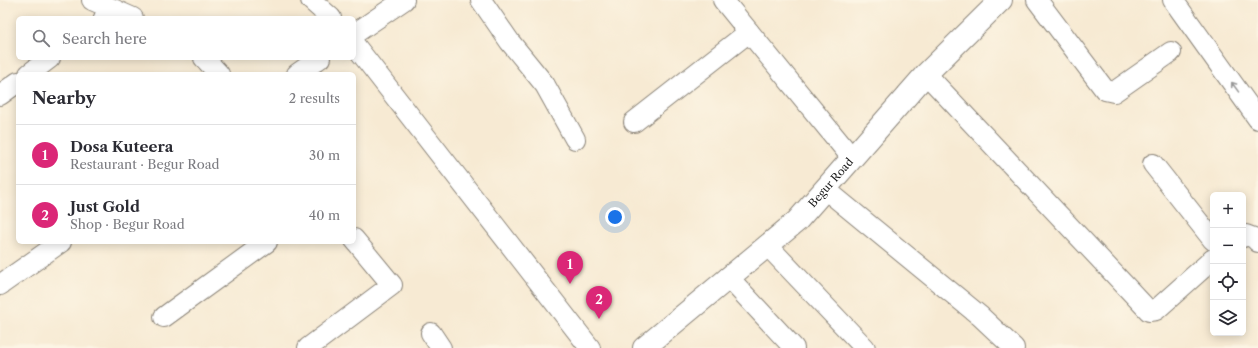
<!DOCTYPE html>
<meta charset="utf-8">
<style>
body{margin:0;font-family:"Libre Caslon Text",serif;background:#f2f2f3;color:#2b2b33}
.controls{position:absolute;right:12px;bottom:12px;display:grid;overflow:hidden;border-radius:6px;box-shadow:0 2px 10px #0003}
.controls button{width:36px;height:36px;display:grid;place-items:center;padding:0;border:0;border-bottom:1px solid #e1e1e2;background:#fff;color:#2b2b33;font:20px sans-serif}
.you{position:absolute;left:615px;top:217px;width:14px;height:14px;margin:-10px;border:3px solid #fff;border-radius:50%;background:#1a73e8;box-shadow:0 0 0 6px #1a73e833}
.badge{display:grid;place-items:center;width:26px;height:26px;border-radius:50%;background:#db2777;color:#fff;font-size:13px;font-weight:700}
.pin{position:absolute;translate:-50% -33px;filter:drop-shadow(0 1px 2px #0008)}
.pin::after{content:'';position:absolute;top:21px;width:14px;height:12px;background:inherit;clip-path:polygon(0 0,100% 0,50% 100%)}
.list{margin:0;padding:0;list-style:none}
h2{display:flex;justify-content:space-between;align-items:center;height:52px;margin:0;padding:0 16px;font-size:17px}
h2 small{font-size:13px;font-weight:400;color:#7c7c81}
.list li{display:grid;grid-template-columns:26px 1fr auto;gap:12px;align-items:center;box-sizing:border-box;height:60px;padding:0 16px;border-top:1px solid #e1e1e2}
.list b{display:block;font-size:15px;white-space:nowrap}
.list p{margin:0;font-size:13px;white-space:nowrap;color:#7c7c81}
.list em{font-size:13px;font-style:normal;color:#7c7c81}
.icon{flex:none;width:22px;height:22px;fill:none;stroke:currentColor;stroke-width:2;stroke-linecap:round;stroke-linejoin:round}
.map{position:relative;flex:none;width:1258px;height:348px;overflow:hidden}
.search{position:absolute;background:#fff;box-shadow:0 2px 10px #0003;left:16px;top:16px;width:340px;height:44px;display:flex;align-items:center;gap:10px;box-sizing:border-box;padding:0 14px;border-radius:6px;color:#7c7c81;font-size:15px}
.panel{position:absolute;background:#fff;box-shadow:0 2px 10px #0003;left:16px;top:72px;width:340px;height:172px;border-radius:6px}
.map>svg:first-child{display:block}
</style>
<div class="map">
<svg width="1258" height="348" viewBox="0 0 1258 348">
<rect width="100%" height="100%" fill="#fcf5e5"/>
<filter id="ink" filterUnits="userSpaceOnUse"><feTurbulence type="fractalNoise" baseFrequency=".025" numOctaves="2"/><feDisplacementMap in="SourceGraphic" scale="8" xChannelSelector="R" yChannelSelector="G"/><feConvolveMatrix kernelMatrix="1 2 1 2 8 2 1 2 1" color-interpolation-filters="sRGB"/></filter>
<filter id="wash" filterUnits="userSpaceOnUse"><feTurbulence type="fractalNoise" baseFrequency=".012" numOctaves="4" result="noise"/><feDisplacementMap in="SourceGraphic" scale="16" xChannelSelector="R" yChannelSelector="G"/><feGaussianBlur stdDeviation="0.9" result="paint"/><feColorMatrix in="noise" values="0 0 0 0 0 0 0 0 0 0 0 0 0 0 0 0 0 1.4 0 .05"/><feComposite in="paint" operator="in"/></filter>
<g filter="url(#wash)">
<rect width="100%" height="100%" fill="#f7ead3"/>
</g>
<g filter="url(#ink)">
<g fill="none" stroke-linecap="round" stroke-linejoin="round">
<g stroke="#8a8378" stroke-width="22">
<g id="street">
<path d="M92,0l23,10"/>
<path d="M311,0l20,18"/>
<path d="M481,0l29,42 35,43 30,54"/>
<path d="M723,0l129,158"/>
<path d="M1037,0l68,90 9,2 57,-40"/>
<path d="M1173,0l85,119"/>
<path d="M104,18l11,-8 18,8"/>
<path d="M354,34l50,-34"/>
<path d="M354,44l236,304"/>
<path d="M204,58l15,16"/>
<path d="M29,74l21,-16"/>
<path d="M297,74l23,-16"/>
<path d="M926,74l223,237 7,-1 57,-51"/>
<path d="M0,95l18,-13"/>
<path d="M634,122l115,-90"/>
<path d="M1153,164l60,76"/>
<path d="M825,189l155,127 34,32"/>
<path d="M1243,237l3,-2 8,3 4,4"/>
<path d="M767,245l98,103"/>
<path d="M728,277l66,71"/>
<path d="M0,285l61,-43"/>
<path d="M164,317l103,-75"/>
<path d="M431,333l10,15"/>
<path d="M308,348l84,-63 -38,-46"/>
</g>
</g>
<g stroke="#8a8378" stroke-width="24">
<g id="secondary">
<path id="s1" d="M644,348l153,-127 129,-147 75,-74"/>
</g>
</g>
<use href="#street" stroke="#fff" stroke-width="20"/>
<use href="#secondary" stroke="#fff" stroke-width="22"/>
</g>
<defs><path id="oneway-shaft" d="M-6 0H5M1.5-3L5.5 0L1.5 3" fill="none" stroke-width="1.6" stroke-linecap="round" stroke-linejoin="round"/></defs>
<use stroke="#999" href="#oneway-shaft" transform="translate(1235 87) rotate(-126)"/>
</g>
<g text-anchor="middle" stroke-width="3" stroke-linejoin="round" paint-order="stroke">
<g font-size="11" fill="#1c1c1c" stroke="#fcf5e5">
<text dy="4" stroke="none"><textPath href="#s1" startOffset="250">Begur Road</textPath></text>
</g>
</g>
</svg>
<div class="controls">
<button>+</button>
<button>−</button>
<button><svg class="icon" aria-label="locate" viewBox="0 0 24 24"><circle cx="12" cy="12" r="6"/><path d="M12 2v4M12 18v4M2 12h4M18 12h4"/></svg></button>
<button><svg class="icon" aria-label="layers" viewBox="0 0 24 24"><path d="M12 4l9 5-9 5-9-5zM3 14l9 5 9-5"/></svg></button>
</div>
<div class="you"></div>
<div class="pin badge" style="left:570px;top:284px">1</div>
<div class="pin badge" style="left:599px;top:319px">2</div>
<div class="search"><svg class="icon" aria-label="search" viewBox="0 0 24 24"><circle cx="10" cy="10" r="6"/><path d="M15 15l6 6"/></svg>Search here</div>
<section class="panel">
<h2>Nearby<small>2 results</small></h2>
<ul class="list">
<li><span class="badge">1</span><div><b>Dosa Kuteera</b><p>Restaurant · Begur Road</p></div><em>30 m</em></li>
<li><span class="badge">2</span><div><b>Just Gold</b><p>Shop · Begur Road</p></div><em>40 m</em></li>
</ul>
</section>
</div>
